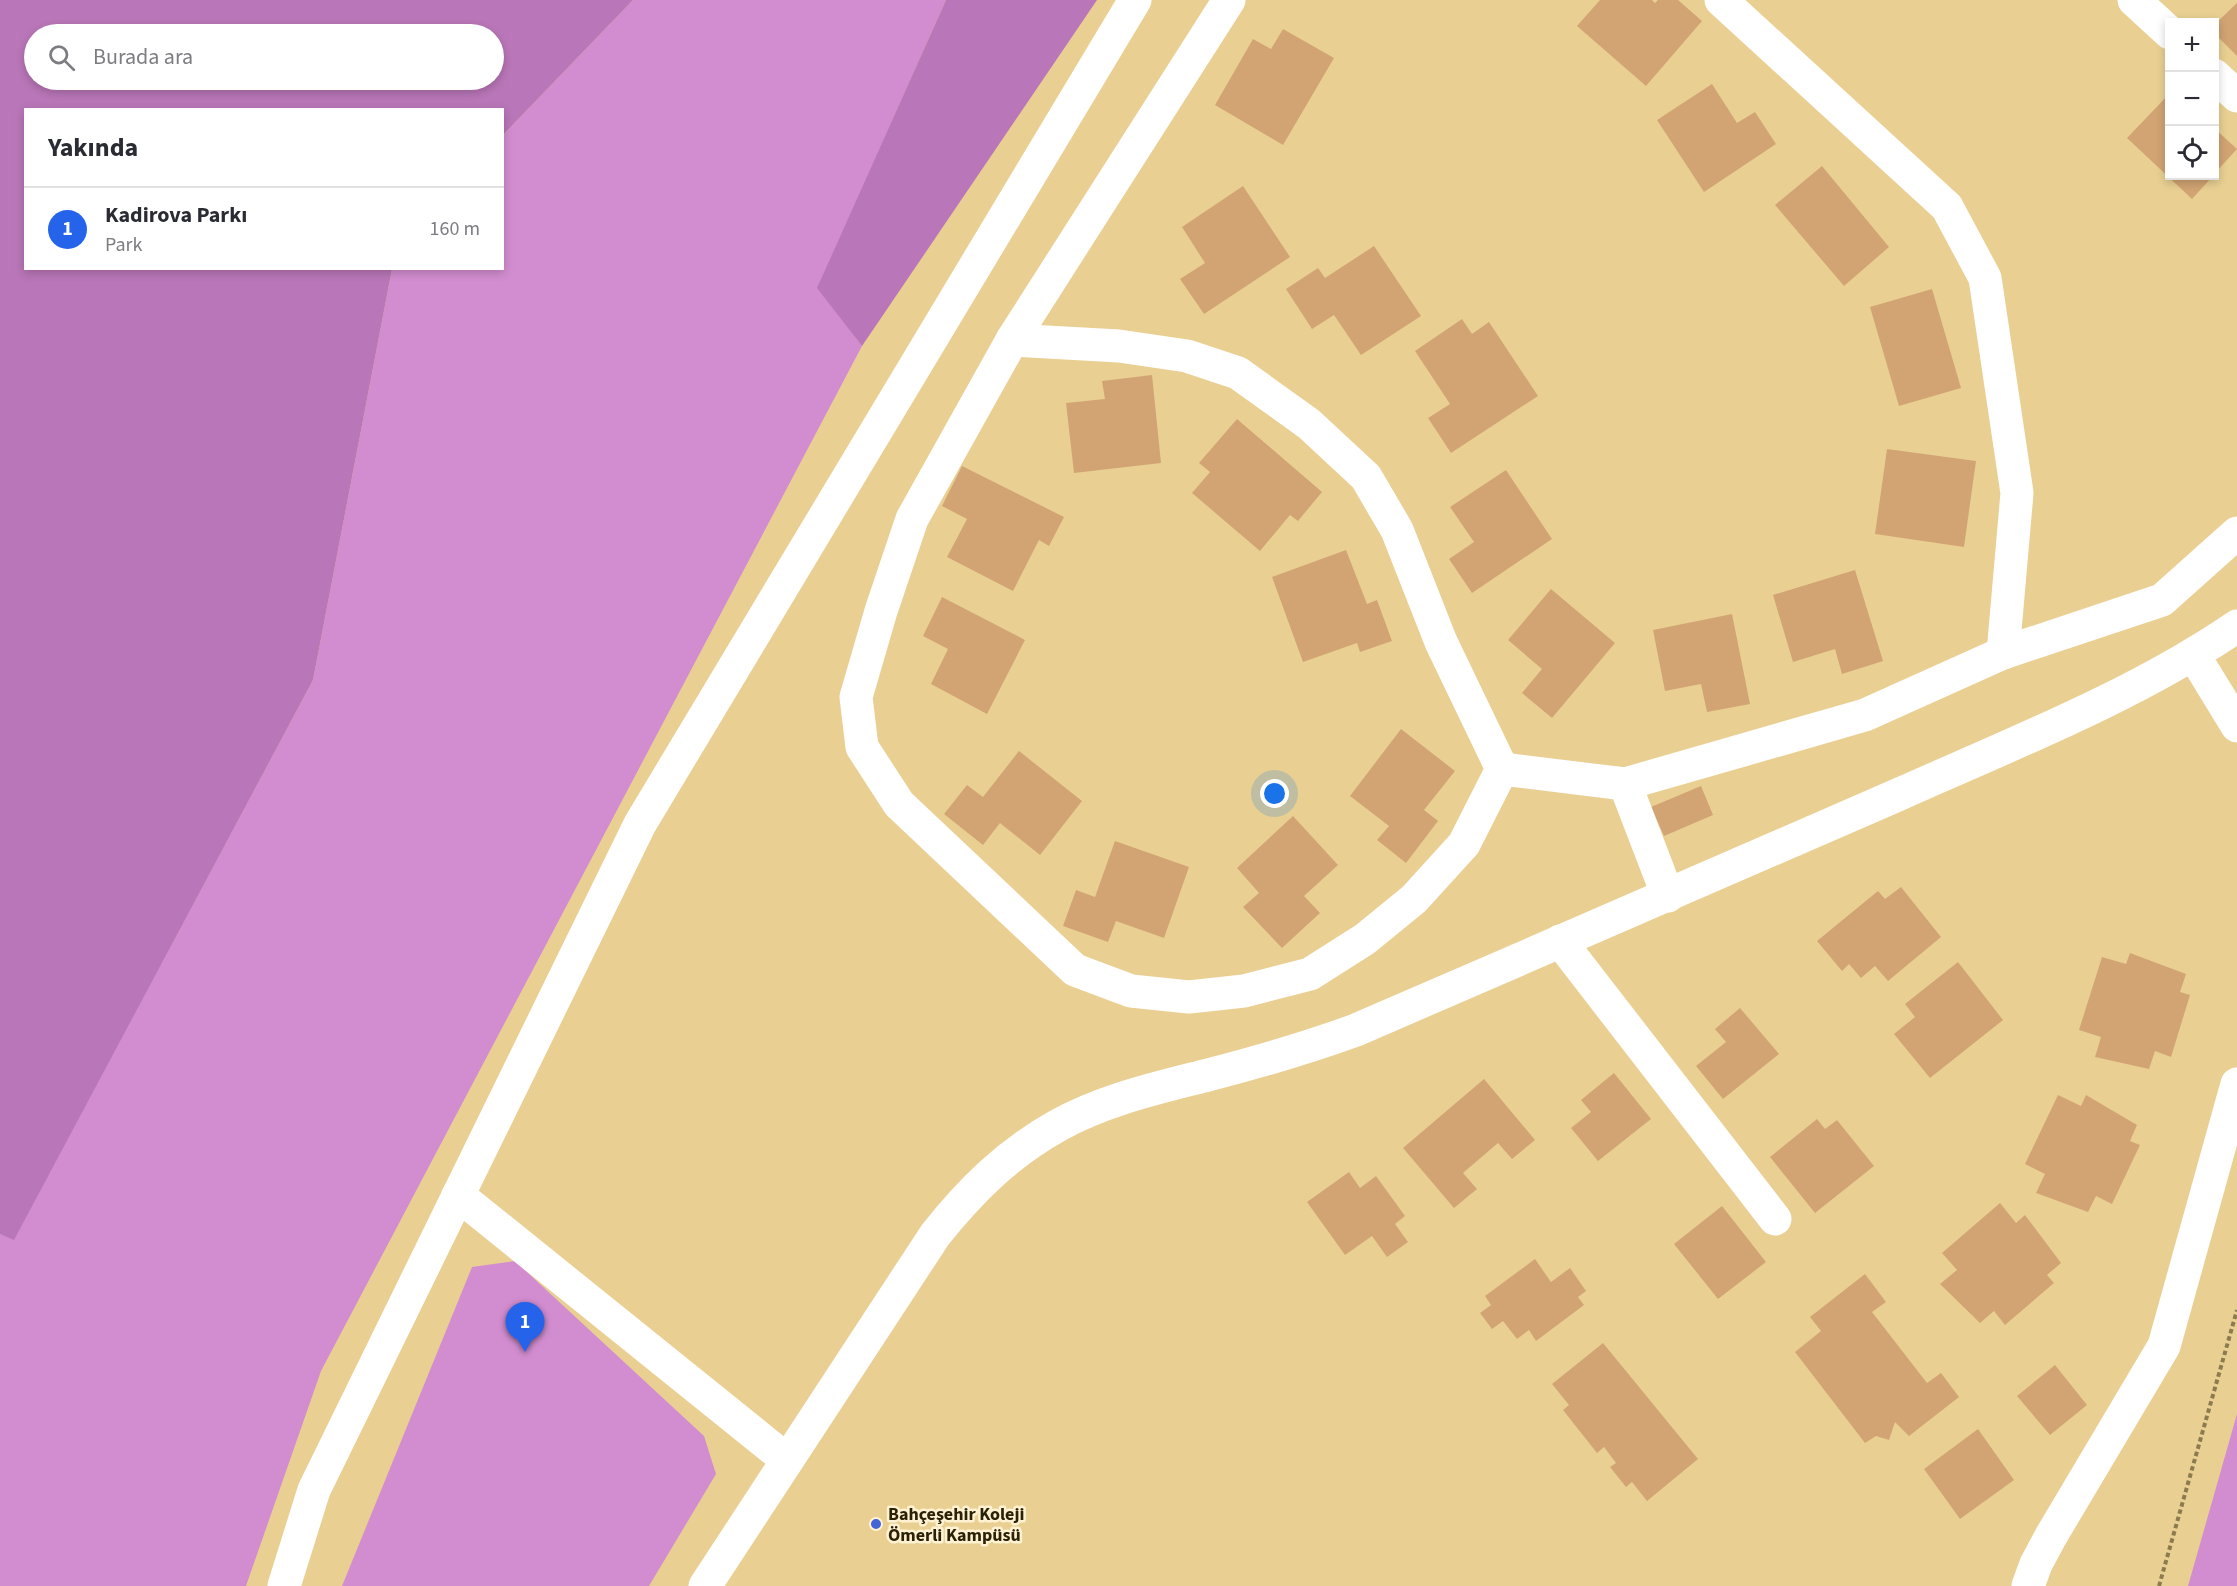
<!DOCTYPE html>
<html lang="tr">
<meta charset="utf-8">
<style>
body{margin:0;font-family:"Source Sans 3",sans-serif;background:#f2f2f3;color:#2b2b33}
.controls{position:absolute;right:18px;top:18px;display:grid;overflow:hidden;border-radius:0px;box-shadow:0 3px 9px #0003}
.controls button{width:54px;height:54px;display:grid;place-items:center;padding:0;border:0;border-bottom:2px solid #e1e1e2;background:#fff;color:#2b2b33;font:30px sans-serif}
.you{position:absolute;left:1275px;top:794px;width:21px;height:21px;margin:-15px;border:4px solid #fff;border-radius:50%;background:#1a73e8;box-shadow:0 0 0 9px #1a73e833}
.badge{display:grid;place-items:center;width:39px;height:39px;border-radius:50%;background:#2563eb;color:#fff;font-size:20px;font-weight:700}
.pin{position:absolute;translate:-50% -50px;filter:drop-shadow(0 2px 3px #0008)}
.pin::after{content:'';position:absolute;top:32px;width:21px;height:18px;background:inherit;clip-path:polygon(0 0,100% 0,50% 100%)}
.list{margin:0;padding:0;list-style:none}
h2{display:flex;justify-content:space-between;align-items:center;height:78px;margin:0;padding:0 24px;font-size:26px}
h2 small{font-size:20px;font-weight:400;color:#7c7c81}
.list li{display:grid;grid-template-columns:39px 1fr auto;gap:18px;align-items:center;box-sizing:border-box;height:84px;padding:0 24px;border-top:2px solid #e1e1e2}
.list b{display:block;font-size:22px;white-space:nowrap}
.list p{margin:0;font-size:20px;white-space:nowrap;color:#7c7c81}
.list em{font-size:20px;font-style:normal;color:#7c7c81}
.icon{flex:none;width:33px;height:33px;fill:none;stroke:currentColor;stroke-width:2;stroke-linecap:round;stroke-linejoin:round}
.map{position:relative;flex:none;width:2237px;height:1586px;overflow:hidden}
.search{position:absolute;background:#fff;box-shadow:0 3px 9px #0003;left:24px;top:24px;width:480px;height:66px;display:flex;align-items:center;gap:15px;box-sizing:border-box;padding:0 21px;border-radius:33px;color:#7c7c81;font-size:22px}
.panel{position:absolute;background:#fff;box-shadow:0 3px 9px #0003;left:24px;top:108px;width:480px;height:162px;border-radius:0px}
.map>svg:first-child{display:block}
</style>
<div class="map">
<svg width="2237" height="1586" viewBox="0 0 2237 1586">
<rect width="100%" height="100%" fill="#e9d092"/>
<g fill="#d28dd0">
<path d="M633,0h313l-128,287 44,59 -541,1025 -75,215h-246v-352l14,5 299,-559 79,-411 110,-1 1,-133z"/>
<path d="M515,1261l189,175 12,38 -67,112h-307l130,-319z"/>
<path d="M2237,1414v172h-49z"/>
</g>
<g fill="#b976b8" fill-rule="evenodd">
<path d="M0,0h633l-130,135 -1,-25h-476v158l366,1 -79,411 -299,560 -14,-6zM34,34h460v46h-460z"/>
<path d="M946,0h151l-235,346 -45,-58z"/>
</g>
<g fill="#d2a473">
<path d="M1600,0h52l3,3 3,-3h20l24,21 -56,65 -69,-60z"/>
<path d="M2237,3v53l-23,-23v-8z"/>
<path d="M1283,29l51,29 -51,87 -68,-40 38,-66 18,10z"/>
<path d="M1712,84l25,39 18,-11 21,32 -72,48 -47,-72z"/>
<path d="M2170,93v83h43l-21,23 -65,-61z"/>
<path d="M2214,128l23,21 -23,25z"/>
<path d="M1822,166l67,81 -45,39 -69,-81z"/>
<path d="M1243,186l47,71 -86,57 -24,-35 25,-16 -23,-36z"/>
<path d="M1374,246l47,70 -60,39 -27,-40 -22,14 -26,-40 32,-21 7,10z"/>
<path d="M1932,289l29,99 -62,18 -29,-99z"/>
<path d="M1462,319l10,15 17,-12 49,74 -87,57 -23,-35 22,-14 -35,-53z"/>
<path d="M1152,375l9,88 -87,10 -8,-70 39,-4 -3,-18z"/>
<path d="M1237,419l85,73 -24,29 -8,-6 -30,36 -68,-58 18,-21 -11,-9z"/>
<path d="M1887,449l89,12 -12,86 -89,-13z"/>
<path d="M962,466l102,51 -15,29 -10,-6 -26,51 -66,-34 20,-38 -25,-13z"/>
<path d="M1506,470l46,69 -80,54 -23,-34 25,-17 -24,-35z"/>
<path d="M1346,550l21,54 10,-4 15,41 -32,11 -3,-9 -54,19 -31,-85z"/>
<path d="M1855,570l28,91 -41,13 -7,-25 -42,13 -20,-67z"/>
<path d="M1551,589l64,54 -63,75 -30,-25 20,-24 -34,-29z"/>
<path d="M942,597l83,43 -38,74 -56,-30 17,-35 -25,-13z"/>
<path d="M1732,614l18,90 -43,8 -6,-28 -36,7 -12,-61z"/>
<path d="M1401,729l54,42 -31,39 14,11 -32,42 -29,-23 12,-14 -39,-30z"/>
<path d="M1019,751l63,50 -42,54 -40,-32 -17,22 -39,-31 23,-29 16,12z"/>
<path d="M1701,786l12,29 -49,21 -13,-29z"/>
<path d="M1293,816l45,49 -34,31 16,17 -38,35 -39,-41 16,-14 -22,-25z"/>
<path d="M1115,841l74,26 -25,71 -48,-17 -8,21 -45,-16 13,-36 19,7z"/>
<path d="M1901,887l40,50 -53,44 -13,-15 -14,12 -12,-14 -7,7 -25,-30 61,-50 7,8z"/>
<path d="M2130,953l56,21 -6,18 10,3 -19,62 -16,-6 -6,18 -54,-12 6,-20 -22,-7 23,-73 24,7z"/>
<path d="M1958,962l45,58 -73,58 -36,-44 21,-17 -10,-13z"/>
<path d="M1740,1008l39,46 -56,45 -27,-33 30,-24 -11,-13z"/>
<path d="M1614,1073l37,46 -53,42 -27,-33 20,-16 -10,-12z"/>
<path d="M1484,1079l51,61 -23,19 -14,-16 -35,30 14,16 -23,19 -51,-60z"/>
<path d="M2058,1095l23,11 5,-11 51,30 -7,16 10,4 -28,59 -16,-8 -8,16 -52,-19 9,-19 -20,-10z"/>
<path d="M1817,1119l8,10 12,-9 37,46 -59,47 -45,-56z"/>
<path d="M1349,1172l11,16 16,-12 29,40 -10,8 13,18 -21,15 -15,-21 -27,19 -38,-53z"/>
<path d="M2000,1203l16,20 9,-8 36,48 -14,12 7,8 -49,42 -11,-14 -14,12 -40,-39 17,-14 -15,-17z"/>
<path d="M1722,1206l44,56 -48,37 -44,-55z"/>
<path d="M1535,1259l16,23 19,-14 16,23 -8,6 6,8 -48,36 -7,-11 -12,9 -14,-18 -11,8 -12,-16 11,-8 -6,-9z"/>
<path d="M1865,1274l21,28 -14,10 55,71 14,-10 18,24 -50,39 -14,-14 -6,18 -13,-4 -11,7 -70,-91 26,-21 -11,-14z"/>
<path d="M1603,1343l95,116 -51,42 -15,-19 -6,5 -16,-20 6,-4 -12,-16 -7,6 -34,-43 6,-5 -17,-21z"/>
<path d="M2055,1365l32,40 -37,30 -33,-39z"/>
<path d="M1978,1429l36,51 -54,39 -36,-50z"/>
</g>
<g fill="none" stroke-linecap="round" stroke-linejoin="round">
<path stroke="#8d7b4f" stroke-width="4" stroke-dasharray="4.5 3" stroke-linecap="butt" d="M2159,1586l78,-276"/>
<g stroke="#fff" stroke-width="33">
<path d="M1229,0l-217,340 -100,179 -31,92 -25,86 6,50 37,57 176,166 56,21 58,6 55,-6 66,-17 55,-35 49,-40 50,-55 38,-75"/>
<path d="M1721,0l226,207 38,71 32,215 -14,160"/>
<path d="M2134,0l36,33"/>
<path d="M2214,75l23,21"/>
<path d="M1012,340l107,6 68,10 51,17 71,51 57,53 31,53 44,112 61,127"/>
<path d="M2193,654l44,72"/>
<path d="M1502,769l123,15 240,-69 138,-62 159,-53 75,-67"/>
<path d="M1625,784l43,112"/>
<path d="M1560,941l215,278"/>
<path d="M458,1195l329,265"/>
<path d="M284,1586l30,-96 326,-666 495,-824"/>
<path d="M705,1586l230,-351c35,-44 72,-81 122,-109 46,-26 100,-38 151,-51 50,-13 99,-27 148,-45 182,-79 364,-157 546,-237 112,-50 234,-98 335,-167"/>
<path d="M2028,1586l8,-22 15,-28 113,-190 73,-262"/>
</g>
</g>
<circle fill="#4365d7" stroke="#fff2d3" stroke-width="2" cx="876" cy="1524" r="6"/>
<g text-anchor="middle" stroke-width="5" stroke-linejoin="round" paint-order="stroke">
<g font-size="18" font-weight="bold" fill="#2b2107" stroke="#fff2d3" text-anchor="start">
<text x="888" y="1520">Bahçeşehir Koleji<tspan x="888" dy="21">Ömerli Kampüsü</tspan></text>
</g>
</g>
</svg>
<div class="controls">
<button>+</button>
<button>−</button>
<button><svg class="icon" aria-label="locate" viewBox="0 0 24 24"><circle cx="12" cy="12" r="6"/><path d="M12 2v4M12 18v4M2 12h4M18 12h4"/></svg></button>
</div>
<div class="you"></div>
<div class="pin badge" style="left:525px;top:1352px">1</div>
<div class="search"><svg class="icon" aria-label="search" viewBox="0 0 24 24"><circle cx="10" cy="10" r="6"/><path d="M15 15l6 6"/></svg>Burada ara</div>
<section class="panel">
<h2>Yakında<small></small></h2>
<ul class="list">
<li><span class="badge">1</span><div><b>Kadirova Parkı</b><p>Park</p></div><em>160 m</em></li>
</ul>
</section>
</div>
